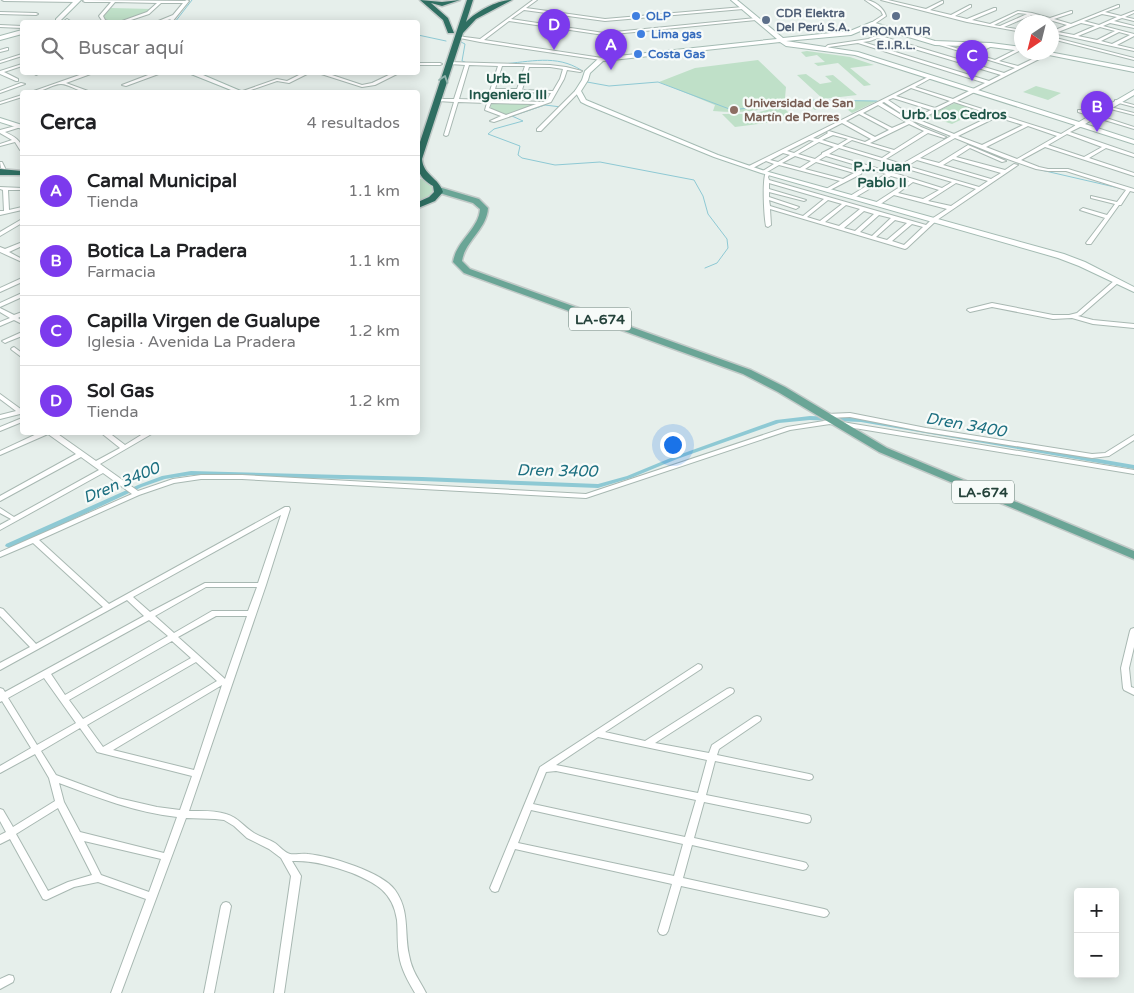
<!DOCTYPE html>
<html lang="es">
<meta charset="utf-8">
<style>
body{margin:0;font-family:"Varela Round",sans-serif;background:#f2f2f2;color:#202124}
.controls{position:absolute;right:15px;bottom:15px;display:grid;overflow:hidden;border-radius:5px;box-shadow:0 2px 12px #0003}
.controls button{width:45px;height:45px;display:grid;place-items:center;padding:0;border:0;border-bottom:1px solid #e0e0e0;background:#fff;color:#202124;font:25px sans-serif}
.compass{position:absolute;left:1014px;top:15px;width:45px;height:45px;border-radius:50%;background:#fff;box-shadow:0 2px 12px #0003;rotate:215deg}
.you{position:absolute;left:672px;top:444px;width:18px;height:18px;margin:-12px;border:4px solid #fff;border-radius:50%;background:#1a73e8;box-shadow:0 0 0 8px #1a73e833}
.badge{display:grid;place-items:center;width:32px;height:32px;border-radius:50%;background:#7c3aed;color:#fff;font-size:16px;font-weight:700}
.pin{position:absolute;translate:-50% -41px;filter:drop-shadow(0 1px 2px #0008)}
.pin::after{content:'';position:absolute;top:26px;width:18px;height:15px;background:inherit;clip-path:polygon(0 0,100% 0,50% 100%)}
.list{margin:0;padding:0;list-style:none}
h2{display:flex;justify-content:space-between;align-items:center;height:65px;margin:0;padding:0 20px;font-size:21px}
h2 small{font-size:16px;font-weight:400;color:#757577}
.list li{display:grid;grid-template-columns:32px 1fr auto;gap:15px;align-items:center;box-sizing:border-box;height:70px;padding:0 20px;border-top:1px solid #e0e0e0}
.list b{display:block;font-size:19px;white-space:nowrap}
.list p{margin:0;font-size:16px;white-space:nowrap;color:#757577}
.list em{font-size:16px;font-style:normal;color:#757577}
.icon{flex:none;width:28px;height:28px;fill:none;stroke:currentColor;stroke-width:2;stroke-linecap:round;stroke-linejoin:round}
.map{position:relative;flex:none;width:1134px;height:993px;overflow:hidden}
.search{position:absolute;background:#fff;box-shadow:0 2px 12px #0003;left:20px;top:20px;width:400px;height:55px;display:flex;align-items:center;gap:12px;box-sizing:border-box;padding:0 18px;border-radius:5px;color:#757577;font-size:19px}
.panel{position:absolute;background:#fff;box-shadow:0 2px 12px #0003;left:20px;top:90px;width:400px;height:345px;border-radius:5px}
.map>svg:first-child{display:block}
</style>
<div class="map">
<svg width="1134" height="993" viewBox="0 0 1134 993">
<rect width="100%" height="100%" fill="#e6efeb"/>
<g fill="#bfe0c8">
<path d="M111,8l41,1c-12,9 -32,19 -47,10l-1,-3z"/>
<path d="M807,51l43,6 24,8 -24,3 21,17 -7,1 -26,-23 -20,3 -4,-3 11,-1 -8,-7 -11,2 -5,-5z"/>
<path d="M758,60l28,27 -1,11 -4,5c-22,10 -44,10 -68,8l2,-6 -56,-23 36,-14z"/>
<path d="M806,74l14,10 12,-2 -7,-6 8,-1 24,20 -34,4 -26,-24z"/>
<path d="M1036,86l25,7 -13,7 -25,-8z"/>
<path d="M804,100l73,1 -25,12 -13,-10 -16,1 3,3 -11,3z"/>
<path d="M492,102l45,2 -32,11 -15,-6z"/>
<path d="M955,103l24,8 -27,13 -25,-8z"/>
<path d="M782,106l13,13 -60,8 -13,-13h29z"/>
<path d="M418,178l14,5 5,8 -11,11 -8,2z"/>
</g>
<g fill="none" stroke-linecap="round" stroke-linejoin="round">
<g stroke="#8ec9d4" stroke-width="1">
<path d="M175,22l17,-22"/>
<path d="M418,35l28,6"/>
<path d="M461,42l4,2 -3,17 3,1"/>
<path d="M502,64c28,-2 54,-10 79,6"/>
<path d="M587,82l22,4 49,-4 74,28 49,-6"/>
<path d="M804,100l73,1"/>
<path d="M790,102l10,-2"/>
<path d="M561,107l-16,-2 -33,11 11,5 -29,8 -6,5 32,12 -2,9 4,3 33,7 45,-3 94,18 9,16 5,18 19,25 1,9 -11,15 -12,5"/>
<path d="M912,120l61,25"/>
<path d="M1041,170l78,18"/>
</g>
<path fill="#8ec9d4" fill-rule="evenodd" d="M810,416l51,2 273,47v4l-273,-47 -51,-2 -31,3 -102,36 -46,19 -33,10 -176,-7 -231,-6 -26,4 -23,8 -130,61h-3l-4,-2 1,-2 132,-59 24,-9 29,-5 231,6 176,7 29,-8 46,-19 103,-37z"/>
<g stroke="#a8b8b2" stroke-width="2">
<g id="street">
<path d="M2,0h74l2,1 -2,1 -72,-1z"/>
<path d="M84,0l101,1 2,-1 2,1 -17,21h-4l3,-3 -11,3h-4l17,-7 10,-12h-22l-12,11 -24,8h-4l1,-1 25,-9 10,-9 -42,-1 -12,14 2,4 5,2h-7l-4,-6 12,-14h-26l-2,-1z"/>
<path d="M533,0h4l-11,8 79,11 138,-12 2,1 -2,1 -138,12 -81,-11 -13,9 93,14 152,-15 2,1 -2,1 -152,15 -95,-14 -25,19 118,18 1,1 -2,1 -121,-18 -25,-5 2,-1 23,3z"/>
<path d="M865,0c9,0 19,8 21,16l-13,9h-2v-2l12,-8 -2,-4z"/>
<path d="M881,0h7l38,9 16,-8h1v2l-13,7 21,5 19,-10h1v2l-16,9 12,3 27,-11h2v2l-24,10 18,4 28,-13 14,2 18,5 21,-7h1v2l-18,6 17,5 47,-19h1v2l-14,5 16,4 13,-5v2l-9,4 9,2v2l-12,-3 -8,3 20,5v2l-24,-5 -7,3 31,8v2l-17,9 17,4v2l-81,-18v-2l14,-6 -35,-10 -28,12 18,3v2l-55,-10zM1018,13l9,1 -27,12 -6,-1zM1102,14l15,3 -18,8 -15,-4zM1081,23l14,3 -21,9 -16,-3zM1100,27l15,4 -18,9 -19,-4zM1119,32l11,3 -18,9 -11,-3z"/>
<path d="M0,12l36,1 2,1 -2,1 -36,-1z"/>
<path d="M0,25l22,1v2l-22,-1z"/>
<path d="M893,29l2,1 -1,1 -13,5 123,37 11,-5 -82,-25 3,-1 36,11 18,-9h2v2l-16,8 19,6 24,-12h2v2l-22,11 19,5 27,-13h2v2l-90,46 104,33 15,-9h4v2l-10,5 64,22v3l-28,-9 -17,10 45,15v3l-89,-29 -24,13 18,7 9,2h20l66,20v3l-4,-1 -9,14h-2l-28,39h-4l-1,-1 19,-25 -25,-8 3,-2 24,7 8,-11 -24,-6v-2l26,6 9,-12 -60,-19h-18l-12,-2 -34,-12 -47,-19 -35,20 19,5 29,-18 38,16 -4,1 -32,-14 -14,9 49,13 9,-6 4,1 -81,55 -30,28 -2,1 -135,-40 1,16 -3,2 -2,-1c-2,-10 -4,-46 0,-54l-3,1 -2,-1 13,-8 -8,-3 -13,7h-4v-2l181,-90 3,1 -18,10 38,12 32,-16 -127,-40 -29,4 -4,3 -2,-1 5,-4 40,-6zM878,38l123,37 -12,6 -126,-39 7,-1zM911,88l39,13 -15,7 -39,-12zM893,98l38,12 -16,8 -27,-18zM884,102l27,18 40,16 -49,28 -16,-5 42,-26 16,5 2,-1 -25,-10 -39,-24zM954,102l39,13 -39,19 -35,-14zM878,105l28,17 -14,6 -29,-15zM859,114l30,16 -14,7 -29,-16zM997,117l26,8 -41,20 -24,-9zM842,123l29,16 -6,3 -36,-11 -2,1 1,1 -10,6 -5,-1zM909,124l15,7 -30,19 -24,-7zM1028,126l29,10 -40,23 -31,-12zM1067,134l35,13 -18,10 -36,-12zM833,135l15,4 -10,6 -16,-5zM809,140l5,1 -20,12 -7,-2zM852,140l39,12 -9,6 -40,-12zM819,142l15,5 -12,6v1l-7,5 -17,-5zM839,148l60,18 -9,6 -61,-18zM783,153l7,2 -12,7 -8,-2zM795,156l16,5 -11,7 -18,-5zM826,156l60,18 -36,22v2h4l37,-22 18,5 -34,22v2h4l15,-10 53,14 -14,9 -7,7 -157,-45 -1,-3 2,-4 -3,-1 12,-7 61,16 -14,8v2h2l33,-17 2,-3 -2,-1 -4,1 -38,-11zM953,159l48,14 -10,6 -48,-14zM917,160l71,21 -9,6 -72,-21zM816,162l38,11 -11,6 -38,-10zM904,168l48,14 -10,6 -48,-15zM913,182l26,8 -16,9 -25,-6zM769,183l55,16 -21,17 -33,-10 -1,-6 27,9 3,-2 -30,-10v-5l35,9 2,-1 -37,-11zM956,183l20,6 -25,17 -23,-5zM828,200l14,4 -22,17 -13,-4zM846,205l14,4 -21,17 -14,-4zM864,211l10,3 -19,17 -11,-3zM879,215l12,3 -19,18 -12,-4zM895,220l12,3 -20,17 -11,-3zM912,224l11,3 -19,18 -12,-4z"/>
<path d="M1052,37l82,21v2l-82,-21z"/>
<path d="M7,48h1v2l-8,2v-2z"/>
<path d="M22,54v2l-22,7v-2z"/>
<path d="M449,62l101,3 16,2 16,4 -2,1 -13,-2 -3,9 -13,23 -57,20 -4,-1 11,-5 -16,-6 2,-7 -29,-1 -10,33 -2,1 -2,-1 10,-33 -16,-1 -2,-1 2,-1h16l11,-34 -15,-1h-1zM469,65l29,1 -11,34 -28,-1zM502,66h23l-8,23h-22zM529,67h21l13,2 -3,10 -7,12 -31,-1zM494,91l57,2 -4,7 -4,2 -51,-2zM491,103l45,1 -30,11 -17,-7z"/>
<path d="M418,63h22l2,1 -2,1h-22z"/>
<path d="M22,64v2l-18,6 14,7v2h-2l-16,-7v-3z"/>
<path d="M31,72h6l1,2 -2,1z"/>
<path d="M88,72h8l-30,11 22,8v1c-10,0 -19,-8 -27,-8 -9,0 -19,9 -30,8z"/>
<path d="M156,72h8l-38,14 -4,-1z"/>
<path d="M305,72h6l-22,11 -12,-2 -32,11h-5l37,-13 10,2z"/>
<path d="M315,72h8l39,13 10,-2 23,-11h6l-26,13 -13,2z"/>
<path d="M21,83l4,1 -25,9v-2z"/>
<path d="M576,90l4,1 -39,40h-4v-2z"/>
<path d="M22,95v2l-22,7v-2z"/>
<path d="M1115,100l19,5v2l-19,-5z"/>
<path d="M1091,102l43,11v2l-43,-11z"/>
<path d="M1078,110h4l52,17v2l-56,-17z"/>
<path d="M19,125l2,1v1l-16,5c8,4 17,8 17,18h-2l-5,-8 -15,4v-2l12,-4 -12,-7v-3z"/>
<path d="M0,162h2l3,6v1l-4,-1z"/>
<path d="M0,187l22,1v2h-14l1,20 13,-3v3l-22,5v-4h4l-1,-21 -3,-1z"/>
<path d="M22,219v4l-22,13v-4z"/>
<path d="M20,243h2v3l-13,6 13,7v3l-22,-10v-5l5,2z"/>
<path d="M22,278v4l-22,10v-4z"/>
<path d="M1117,279l2,1v2l-38,33 -3,1 15,4 41,4v4l-41,-4 -21,-6 -19,1 -61,-12 -22,5 -3,-2 1,-1 24,-6 61,12h16l8,-2 38,-33z"/>
<path d="M22,293v4l-22,10v-4z"/>
<path d="M0,308l14,7 8,-3v4l-4,2 4,2v4l-8,-4 -14,6v-4l10,-4 -10,-6z"/>
<path d="M22,332v4l-15,6 -2,1 -3,-2z"/>
<path d="M14,347l8,6v4l-2,-1 -8,-6 -1,-1 1,-1z"/>
<path d="M0,394l22,16v5l-2,-1 -20,5v-4l16,-4 -16,-12z"/>
<path d="M850,413l76,15 166,26 13,-1 29,-18v5l-25,16 -17,2 -166,-26 -76,-15 -23,1 -3,-2 3,-2z"/>
<path d="M22,418v4l-22,9v-4z"/>
<path d="M830,420l304,50v4l-304,-50 -40,6 -204,68 -344,-19h-41l-27,4 -35,12 -100,45 70,64 176,-97h4l1,2 -24,76 -77,226c12,0 25,-1 37,3 12,3 18,13 28,19 7,4 14,6 21,10 4,3 10,10 15,11 5,1 13,-1 18,0 22,2 74,18 87,36 15,21 9,42 14,65 3,17 10,24 17,38h-11c-7,-12 -14,-24 -16,-38 -2,-12 -1,-24 -2,-35 -4,-28 -21,-37 -45,-47 -19,-7 -39,-13 -60,-12l9,15 -17,117h-10l17,-117 -10,-18 -12,-9 -22,-11 -13,-12 -10,-6 -9,-1 -29,-1 -65,175h-10l35,-94 -48,-17 -24,5 -28,13 -3,-1 -33,-60 -10,5v-9l6,-3 -6,-11v-12l3,1 10,17 42,-26 -6,-23 -14,-24 -35,19v-7l31,-18 -29,-47 -2,1v-14l3,1 2,3 139,-76 -17,-16 -127,70v-7l30,-16 -30,-31v-8l3,1 33,35 67,-37 -70,-64 -33,14v-5l132,-58 -29,-21 -103,57v-5l11,-6 -11,-6v-5l14,9 85,-47 -18,-13 -81,44v-5l76,-42 -28,-20 -48,21v-4l41,-19h14l41,29 24,-13 -20,-16h8l17,13 21,-13h9l-55,32 38,27 35,-12 28,-4h41l344,19 201,-67zM281,515l-23,68h-53l-55,29 -17,-15zM206,587h51l-9,24h-36l-38,22 -19,-17zM216,616h31l-22,63 -47,-42zM149,620l19,16 -103,59 -14,-21zM172,641l19,17 -108,61 -14,-19zM196,662l21,19 -114,66 -16,-22zM44,678l32,45 -39,22 -29,-47zM222,685l-28,85 -81,-20zM80,728l17,24 95,24 -12,34 -23,-3 -39,-9 -62,-23 -15,-24zM59,783c40,15 75,29 118,34l-13,36 -84,-21 -16,-30zM58,808l34,67 -24,7 -20,9 -32,-57zM84,841l77,18 -12,33 -48,-17z"/>
<path d="M1134,628v19l-5,21 2,19 3,1v7l-10,-5 -1,-2 -2,-20 9,-37 1,-2z"/>
<path d="M698,664l3,1 1,2 -1,2 -96,63 40,9 82,-52 3,-1 3,1 1,2 -1,2 -78,50 54,10 3,-8 42,-28 3,-1 3,1 1,2 -1,2 -41,28 -2,6 92,19 3,1 1,2 -1,2 -3,1 -94,-19 -9,34 101,20 3,1 1,3 -1,3 -3,1 -103,-21 -10,36 109,24 3,1 2,3 -2,3 -3,1 -111,-25 -9,33 141,31 3,1 2,3 -2,3 -3,1 -143,-31 -13,45 -2,3 -3,1 -3,-1 -2,-3 14,-47 -157,-35 -17,42 -3,1 -3,-1 -2,-3 50,-121zM598,737l109,23 -9,33 -142,-28zM556,771l140,29 -11,37 -152,-33 13,-32zM531,810l152,34 -9,32 -156,-33z"/>
<path d="M226,902l3,1 2,3 -17,87h-10l17,-87 2,-3z"/>
<path d="M9,975l4,1 1,3 -1,3 -13,7v-10z"/>
</g>
</g>
<g stroke="#a4bbb3" stroke-width="2">
<g id="secondary">
<path d="M75,0h6l-21,21h-4v-2z"/>
<path d="M731,0h6l46,38 67,-7 22,-9 63,19 56,2 31,4v4l-31,-4 -56,-2 -63,-19 -21,9 -65,6 72,11 221,70 55,-32v5l-49,29 49,16v4l-53,-17h-5l-1,-2 -220,-70 -69,-9 -6,-4 -177,19 -13,12 -2,7 -7,11 5,9 132,55 47,16 299,83 21,8 49,25v5l-55,-26 -21,-8 -297,-85 -47,-16 -127,-52 -6,-3 -6,-11 7,-11 3,-9 14,-13 178,-19z"/>
<path d="M67,19l5,3h-7l-1,-1z"/>
<path d="M22,30v4l-22,6v-4z"/>
<path d="M1034,52h15l85,16v4z"/>
<path d="M186,72h10l47,20h-7z"/>
<path d="M0,118l22,7v4l-22,-7z"/>
</g>
</g>
<g stroke="#c2cac8" stroke-width="3">
<path id="primary" d="M436,188h6l37,11 9,9c-1,21 -23,33 -26,53l8,8 281,101 34,17 102,61 247,103v8l-255,-107 -101,-60 -35,-18 -279,-101 -11,-11c3,-21 26,-33 27,-53l-7,-6 -37,-11z"/>
</g>
<g stroke="#c2cac8" stroke-width="3">
<g id="highway">
<path d="M420,0l22,2 18,-2 -18,6 -11,-3 17,15 6,15h-6l-5,-13z"/>
<path d="M467,0h6l-7,22c11,-11 32,-22 46,-22l-36,19 -13,14 -41,126c1,16 17,19 21,33l-8,9 -17,7v-6l11,-5 5,-5 -1,-6c-18,-11 -15,-18 -15,-38z"/>
<path d="M0,169l22,2v4h-22z"/>
</g>
</g>
<use href="#street" fill="#fff" fill-rule="evenodd"/>
<use href="#secondary" fill="#fff" fill-rule="evenodd"/>
<use href="#primary" fill="#6aa596" fill-rule="evenodd"/>
<use href="#highway" fill="#2f6f62" fill-rule="evenodd"/>
</g>
<defs><path id="oneway-chevron" d="M-2-3.5L2.5 0L-2 3.5" fill="none" stroke-width="1.6" stroke-linecap="round" stroke-linejoin="round" transform="scale(1.25)"/></defs>
<use stroke="#93b5ae" href="#oneway-chevron" transform="translate(444 79) rotate(-72)"/>
<g fill="#3f7fe0" stroke="#f7fbf9" stroke-width="2">
<circle cx="636" cy="16" r="5"/>
<circle cx="641" cy="34" r="5"/>
<circle cx="638" cy="54" r="5"/>
</g>
<g fill="#5c6f8a" stroke="#f7fbf9" stroke-width="2">
<circle cx="896" cy="16" r="5"/>
<circle cx="766" cy="20" r="5"/>
</g>
<circle fill="#8d6e63" stroke="#f7fbf9" stroke-width="2" cx="734" cy="110" r="5"/>
<g text-anchor="middle" stroke-width="4.5" stroke-linejoin="round" paint-order="stroke">
<g font-size="12" font-weight="bold" fill="#4e5e75" stroke="#f7fbf9" text-anchor="start">
<text x="776" y="17">CDR Elektra<tspan x="776" dy="14">Del Perú S.A.</tspan></text>
<text x="896" y="35" text-anchor="middle">PRONATUR<tspan x="896" dy="14">E.I.R.L.</tspan></text>
</g>
<g font-size="12" font-weight="bold" fill="#366cbe" stroke="#f7fbf9" text-anchor="start">
<text x="646" y="20">OLP</text>
<text x="651" y="38">Lima gas</text>
<text x="648" y="58">Costa Gas</text>
</g>
<g font-size="12" font-weight="bold" fill="#785e54" stroke="#f7fbf9" text-anchor="start">
<text x="744" y="107">Universidad de San<tspan x="744" dy="14">Martín de Porres</tspan></text>
</g>
<g font-size="14" font-weight="bold" fill="#1f5548" stroke="#f7fbf9">
<text x="508" y="83">Urb. El<tspan x="508" dy="16">Ingeniero III</tspan></text>
<text x="954" y="119">Urb. Los Cedros</text>
<text x="882" y="171">P.J. Juan<tspan x="882" dy="16">Pablo II</tspan></text>
</g>
<g fill="#f7fbf9" stroke="#637a73" stroke-width="1">
<rect x="569" y="307.5" width="62" height="23" rx="4"/>
<rect x="952" y="480.5" width="62" height="23" rx="4"/>
</g>
<g font-size="14" font-weight="bold" fill="#24423a">
<text x="600" y="324">LA-674</text>
<text x="983" y="497">LA-674</text>
</g>
<g font-size="16" font-style="italic" fill="#1c6f80" stroke="#f7fbf9">
<text transform="translate(966 424) rotate(10)" y="6">Dren 3400</text>
<text transform="translate(557 470) rotate(1)" y="6">Dren 3400</text>
<text transform="translate(121 482) rotate(-23)" y="6">Dren 3400</text>
</g>
</g>
</svg>
<div class="controls">
<button>+</button>
<button>−</button>
</div>
<svg class="compass" viewBox="-18 -18 36 36"><path d="M0-13l5 13h-10z" fill="#e53935"/><path d="M0 13l5-13h-10z" fill="#757577"/></svg>
<div class="you"></div>
<div class="pin badge" style="left:611px;top:70px">A</div>
<div class="pin badge" style="left:1097px;top:132px">B</div>
<div class="pin badge" style="left:972px;top:81px">C</div>
<div class="pin badge" style="left:554px;top:50px">D</div>
<div class="search"><svg class="icon" aria-label="search" viewBox="0 0 24 24"><circle cx="10" cy="10" r="6"/><path d="M15 15l6 6"/></svg>Buscar aquí</div>
<section class="panel">
<h2>Cerca<small>4 resultados</small></h2>
<ul class="list">
<li><span class="badge">A</span><div><b>Camal Municipal</b><p>Tienda</p></div><em>1.1 km</em></li>
<li><span class="badge">B</span><div><b>Botica La Pradera</b><p>Farmacia</p></div><em>1.1 km</em></li>
<li><span class="badge">C</span><div><b>Capilla Virgen de Gualupe</b><p>Iglesia · Avenida La Pradera</p></div><em>1.2 km</em></li>
<li><span class="badge">D</span><div><b>Sol Gas</b><p>Tienda</p></div><em>1.2 km</em></li>
</ul>
</section>
</div>
